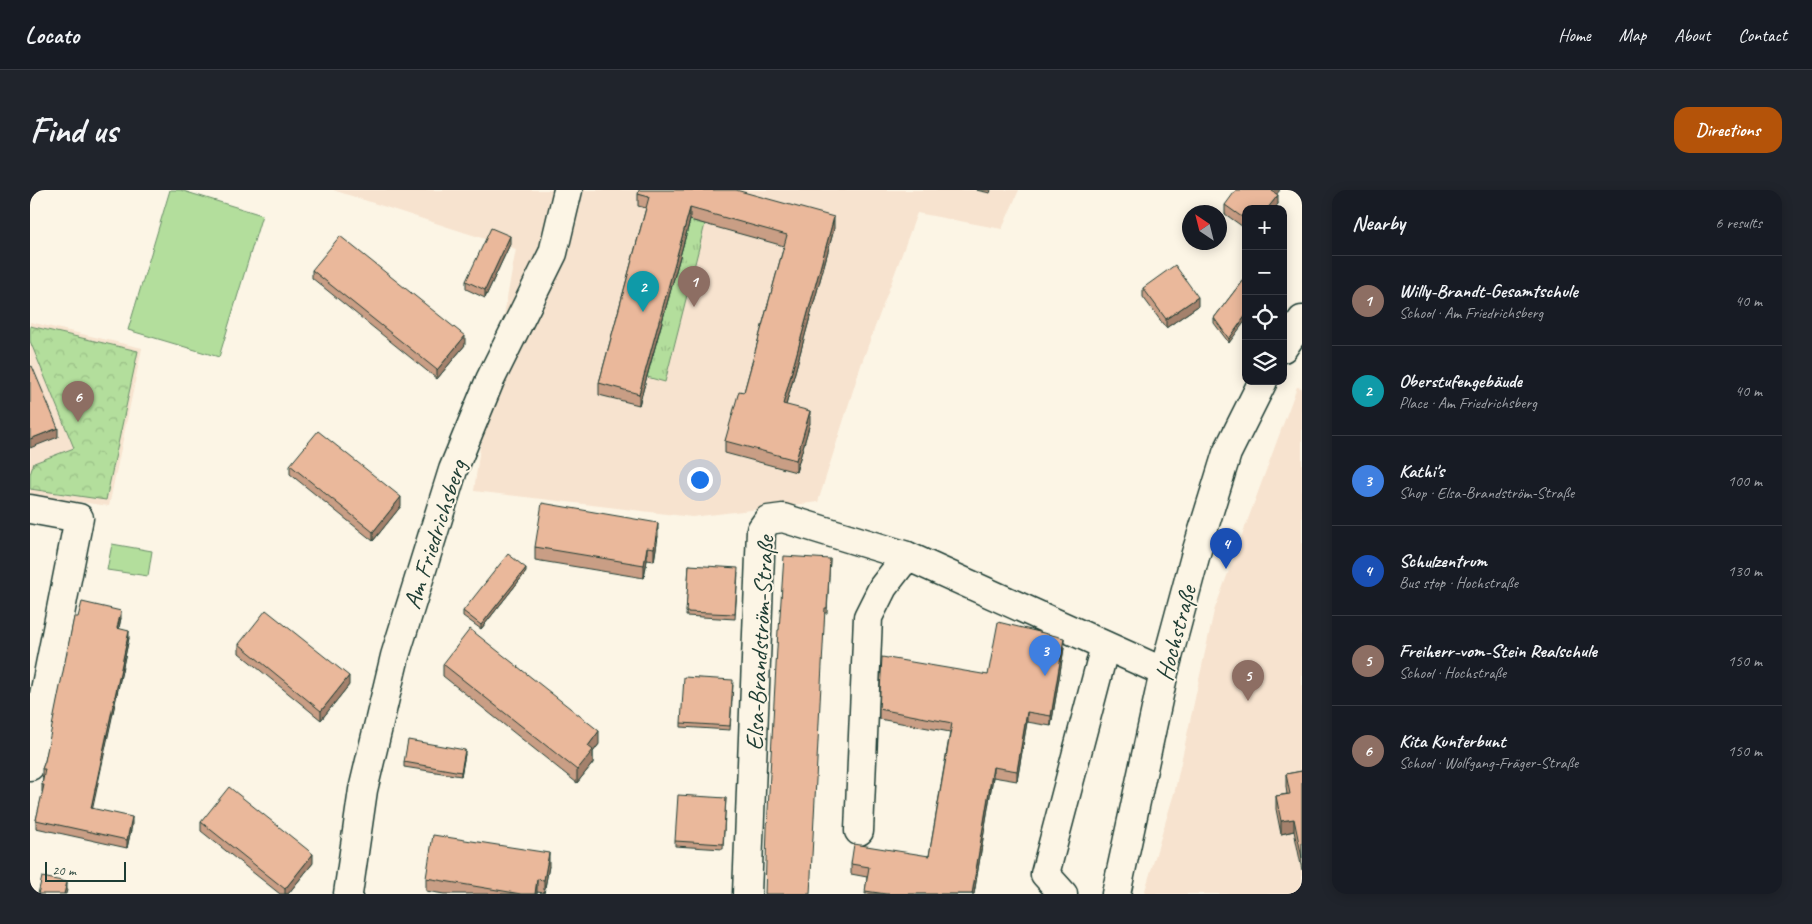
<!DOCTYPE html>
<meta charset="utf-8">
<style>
body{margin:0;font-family:Caveat,sans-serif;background:#20242c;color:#f1f3f6}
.controls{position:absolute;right:15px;top:15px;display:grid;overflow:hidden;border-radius:10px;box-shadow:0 2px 12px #0003}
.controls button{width:45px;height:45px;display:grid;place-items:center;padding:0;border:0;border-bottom:1px solid #363941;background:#171b24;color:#f1f3f6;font:25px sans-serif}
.compass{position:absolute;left:1152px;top:15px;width:45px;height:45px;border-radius:50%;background:#171b24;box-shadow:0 2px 12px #0003;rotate:325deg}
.scale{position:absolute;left:15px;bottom:12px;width:81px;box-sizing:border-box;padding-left:5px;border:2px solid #1f3d34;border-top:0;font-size:14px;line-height:18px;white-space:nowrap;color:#1f3d34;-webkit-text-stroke:4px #fcf5e5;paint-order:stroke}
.you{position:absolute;left:669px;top:289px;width:18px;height:18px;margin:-12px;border:4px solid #fff;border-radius:50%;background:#1a73e8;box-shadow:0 0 0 8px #1a73e833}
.badge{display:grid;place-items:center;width:32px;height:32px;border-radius:50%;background:#b45309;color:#fff;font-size:16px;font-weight:700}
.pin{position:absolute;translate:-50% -41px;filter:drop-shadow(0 1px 2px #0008)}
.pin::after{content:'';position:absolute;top:26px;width:18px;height:15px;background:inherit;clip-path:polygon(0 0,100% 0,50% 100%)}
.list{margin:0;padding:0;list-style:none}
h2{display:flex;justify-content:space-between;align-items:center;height:65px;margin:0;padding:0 20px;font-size:21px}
h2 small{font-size:16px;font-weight:400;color:#9ea1a6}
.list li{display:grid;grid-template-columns:32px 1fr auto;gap:15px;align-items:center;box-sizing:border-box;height:90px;padding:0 20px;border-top:1px solid #363941}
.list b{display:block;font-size:19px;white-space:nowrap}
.list p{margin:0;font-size:16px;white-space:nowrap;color:#9ea1a6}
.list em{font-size:16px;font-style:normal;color:#9ea1a6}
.icon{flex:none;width:28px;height:28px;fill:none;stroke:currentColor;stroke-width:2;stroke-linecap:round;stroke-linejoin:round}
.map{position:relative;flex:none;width:1272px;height:704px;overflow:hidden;border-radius:15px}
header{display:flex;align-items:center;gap:30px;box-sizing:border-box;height:70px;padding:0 25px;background:#171b24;border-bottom:1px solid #363941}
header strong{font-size:24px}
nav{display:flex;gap:28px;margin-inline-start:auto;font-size:18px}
.intro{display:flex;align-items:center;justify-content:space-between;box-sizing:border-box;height:120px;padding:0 30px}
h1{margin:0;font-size:35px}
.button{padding:12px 22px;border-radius:15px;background:#b45309;color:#fff;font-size:18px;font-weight:700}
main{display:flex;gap:30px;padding:0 30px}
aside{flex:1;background:#171b24;border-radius:15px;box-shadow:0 2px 12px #0003}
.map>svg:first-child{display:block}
</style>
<header>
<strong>Locato</strong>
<nav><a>Home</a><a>Map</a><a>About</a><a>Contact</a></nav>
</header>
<div class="intro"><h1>Find us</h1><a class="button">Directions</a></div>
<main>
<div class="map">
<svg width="1272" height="704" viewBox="0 0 1272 704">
<defs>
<pattern id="grass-tufts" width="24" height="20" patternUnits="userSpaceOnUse" patternTransform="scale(1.25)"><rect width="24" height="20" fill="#b3de9c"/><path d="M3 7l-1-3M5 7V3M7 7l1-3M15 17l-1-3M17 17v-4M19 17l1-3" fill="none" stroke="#9abf87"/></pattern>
<pattern id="park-crowns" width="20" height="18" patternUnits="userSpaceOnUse" patternTransform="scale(1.25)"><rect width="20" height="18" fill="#b3de9c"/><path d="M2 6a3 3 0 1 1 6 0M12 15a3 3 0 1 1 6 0" fill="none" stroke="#9abf87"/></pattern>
</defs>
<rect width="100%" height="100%" fill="#fcf5e5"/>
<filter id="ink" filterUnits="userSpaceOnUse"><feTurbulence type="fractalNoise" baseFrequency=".02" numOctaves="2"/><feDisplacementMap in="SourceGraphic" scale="10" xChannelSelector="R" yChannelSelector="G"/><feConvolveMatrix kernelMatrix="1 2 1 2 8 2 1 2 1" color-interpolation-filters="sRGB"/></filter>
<g filter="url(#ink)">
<g fill="#f7e3cf">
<path d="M303,0h686l-17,39 -85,-16 -56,152 -43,137 -126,15 -218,-26 7,-51 35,-191z"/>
<path d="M0,132l112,26 -33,158 -79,-11z"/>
<path d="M1267,197l5,1v506h-158l31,-104 39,-179z"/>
</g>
<path fill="url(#grass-tufts)" stroke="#698e68" d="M660,30l15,4 -40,158 -18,-5z"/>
<path fill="url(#park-crowns)" stroke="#698e68" d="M0,136l108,25 -32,149 -76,-11v-15l4,-11 40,-15 -44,-107z"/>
<g fill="#b3de9c" stroke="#698e68">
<path d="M140,0h10l82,25 -43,142 -91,-27z"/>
<path d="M82,354l40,7 -4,25 -41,-6z"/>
</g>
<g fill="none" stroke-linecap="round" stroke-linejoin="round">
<g stroke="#1f3d34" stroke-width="31">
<g id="minor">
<path d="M1253,158l19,-28"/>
<path d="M0,319l49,9 -49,248"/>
<path d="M829,641l9,-214 15,-30 24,-31"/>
<path d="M318,704l15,-104 32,-134 58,-186 37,-90 63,-127 15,-63"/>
<path d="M717,704l14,-364 7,-10 15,-2 124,38 257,116"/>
<path d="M1033,704l-18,-20 60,-228"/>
<path d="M1086,704l48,-222 32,-119 31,-100 36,-72"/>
</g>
</g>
<use href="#minor" stroke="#fcf5e5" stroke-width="28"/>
</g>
<g fill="#c99e85" stroke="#1f3d34">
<path d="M946,0h15l-1,3z"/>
<path d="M608,4l196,35 -48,176 24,18 -14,49 -71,-19v-12l19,-49 40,-146 -94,-26 -51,185 -40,-10v-12l47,-175 -8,-2z"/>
<path d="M1246,4l2,10 -32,5v20l-21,-15v-9z"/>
<path d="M480,54l-25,54 -19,-9v-8z"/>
<path d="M282,80l153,75 -28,34 -125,-101z"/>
<path d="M1216,86l-17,67 -15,-20v-5z"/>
<path d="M1113,98l55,18 -32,22 -23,-31z"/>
<path d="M260,275l111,41 -28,35 -83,-67z"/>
<path d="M628,346l-4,25 -7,-1 -3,18 -109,-18v-13z"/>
<path d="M800,369l-3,54h-2l-46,17z"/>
<path d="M659,375l49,8 -3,46 -49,-3z"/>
<path d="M496,382l-45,57 -18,-13v-5z"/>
<path d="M48,427l43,1 -2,10 10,10 -37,170 40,17 -5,23 -91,-20v-8l7,-28h-1v-7l1,-8 -1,-1v-7l3,-8z"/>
<path d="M209,454l110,41 -28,35 -82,-67z"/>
<path d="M1034,458l-13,78 -24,-4 -10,59 -24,-4 -19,117h-109l2,-17 -16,-3v-10l78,-8 21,-124 -71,-13v-10l109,-34z"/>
<path d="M413,474l156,80 -6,8v11l-16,20 -134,-107z"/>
<path d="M703,495l-3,45 -49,-3v-4z"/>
<path d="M435,564l-4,22 -57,-9v-5z"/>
<path d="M1272,581v99l-8,-39 -13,3 -5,-25v-13l11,-2 -1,-7v-13z"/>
<path d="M696,608l-3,51 -48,-3v-5z"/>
<path d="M171,632l112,41 -25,31h-8l-79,-63z"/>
<path d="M519,676l-5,27 -7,-1v2h-93l-18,-3v-13z"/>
</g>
<g fill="#a4816c" stroke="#1f3d34">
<path d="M1243,0h7l-8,10v-9z"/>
<path d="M1248,5v9l-4,5h-7z"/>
<path d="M660,18v12l-51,185v-11z"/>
<path d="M804,27v12l-51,187v-12z"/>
<path d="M480,46v8l-25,54v-8z"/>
<path d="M1168,107v9l-32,22v-9z"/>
<path d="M1216,125v5l-17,23v-4z"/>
<path d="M435,146v9l-28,34v-9z"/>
<path d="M780,221v12l-14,49v-12z"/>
<path d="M28,238v9l-28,11v-9z"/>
<path d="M371,307v9l-28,35v-9z"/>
<path d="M628,333v13l-4,25v-13z"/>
<path d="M617,357v13l-3,18v-13z"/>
<path d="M496,378v4l-45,57v-4z"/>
<path d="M91,421v7l-4,18v-8z"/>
<path d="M99,441v7l-38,178v-8z"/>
<path d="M1034,448v10l-13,78v-10z"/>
<path d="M319,486v9l-28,35v-9z"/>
<path d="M997,522v10l-10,59v-10z"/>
<path d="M569,541v13l-6,8v11l-16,20v-13l11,-24z"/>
<path d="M435,560v4l-4,22v-4z"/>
<path d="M963,577v10l-19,117h-2z"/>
<path d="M102,627v8l-5,23v-8z"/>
<path d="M1264,629v12l-13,3v-13z"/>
<path d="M519,663v13l-5,27v-13z"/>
<path d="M283,664v9l-25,31h-3v-5z"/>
<path d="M507,689v15h-2z"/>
<path d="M37,692v8l-1,4h-2z"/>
</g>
<g fill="#eab89b" stroke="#1f3d34">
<path d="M609,0h97l98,27 -51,187 27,7 -14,49 -71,-19 14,-50 5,1 43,-157 -97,-27 -51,186 -40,-11 50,-186 -11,-3z"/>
<path d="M1206,0h37l-1,1 6,4 -11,14h-21v11l-21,-15z"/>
<path d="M461,38l19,8 -25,54 -19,-9z"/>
<path d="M310,46l125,100 -28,34 -125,-100z"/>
<path d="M1145,75l23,32 -32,22 -23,-31z"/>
<path d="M1216,86v39l-17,24 -15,-21z"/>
<path d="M2,176l26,62 -28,11v-72z"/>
<path d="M288,241l83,66 -28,35 -83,-67z"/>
<path d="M512,313l116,20 -4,25 -7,-1 -3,18 -109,-18z"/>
<path d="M478,364l18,14 -45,57 -18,-14z"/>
<path d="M754,366l46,3 -3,49h-2l-15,286h-45l2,-66 11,-198h1z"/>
<path d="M659,375l49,3 -3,46 -49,-2z"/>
<path d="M52,412l39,9 -4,17 12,3 -38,177 41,9 -5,23 -91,-20 8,-35h-2l3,-16h-3l3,-8 29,-144h4z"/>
<path d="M236,420l83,66 -28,35 -82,-67z"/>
<path d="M968,432l66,16 -13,78 -24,-4 -10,59 -24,-4 -21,127h-86l-21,-3 4,-24 -18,-3 3,-20 75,12 23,-133 -73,-14 3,-52 106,18z"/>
<path d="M440,439l129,102 -11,15 5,4 -16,20 -134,-106z"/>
<path d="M654,487l49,3 -3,46 -49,-3z"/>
<path d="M378,550l57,10 -4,22 -57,-10z"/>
<path d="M1272,581v87l-8,-39 -13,2 -5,-25 14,-2 -4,-20z"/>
<path d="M199,597l84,67 -28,35 -84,-67z"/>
<path d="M648,605l48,3 -3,46 -48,-3z"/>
<path d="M403,645l116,18 -5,27 -7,-1 -2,15h-14l-95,-16z"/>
<path d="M12,687l25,5 -3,12h-26z"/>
</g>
</g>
<g text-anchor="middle" stroke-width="4" stroke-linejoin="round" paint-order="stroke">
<g font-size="25" fill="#1f3d34" stroke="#fcf5e5">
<text transform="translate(404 344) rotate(-72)" y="9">Am Friedrichsberg</text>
<text transform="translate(1145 443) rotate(-75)" y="9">Hochstraße</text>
<text transform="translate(729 453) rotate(-87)" y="9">Elsa-Brandström-Straße</text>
</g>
</g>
</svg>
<div class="controls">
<button>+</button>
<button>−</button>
<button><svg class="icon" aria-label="locate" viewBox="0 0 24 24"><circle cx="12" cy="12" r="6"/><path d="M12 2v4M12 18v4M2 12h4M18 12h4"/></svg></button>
<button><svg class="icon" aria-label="layers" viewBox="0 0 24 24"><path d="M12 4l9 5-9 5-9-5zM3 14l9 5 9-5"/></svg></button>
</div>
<svg class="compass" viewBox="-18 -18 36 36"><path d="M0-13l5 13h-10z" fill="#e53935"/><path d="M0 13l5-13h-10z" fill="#9ea1a6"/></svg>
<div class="scale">20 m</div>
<div class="you"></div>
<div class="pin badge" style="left:664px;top:117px;background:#8d6e63">1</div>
<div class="pin badge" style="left:613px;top:122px;background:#0f9aa8">2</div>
<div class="pin badge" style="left:1015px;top:486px;background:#3f7fe0">3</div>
<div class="pin badge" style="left:1196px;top:379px;background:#1a4fb4">4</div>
<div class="pin badge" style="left:1218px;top:511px;background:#8d6e63">5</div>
<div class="pin badge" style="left:48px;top:232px;background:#8d6e63">6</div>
</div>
<aside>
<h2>Nearby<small>6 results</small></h2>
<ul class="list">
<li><span class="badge" style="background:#8d6e63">1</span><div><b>Willy-Brandt-Gesamtschule</b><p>School · Am Friedrichsberg</p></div><em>40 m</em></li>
<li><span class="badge" style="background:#0f9aa8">2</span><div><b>Oberstufengebäude</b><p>Place · Am Friedrichsberg</p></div><em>40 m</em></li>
<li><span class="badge" style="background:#3f7fe0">3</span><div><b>Kathi's</b><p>Shop · Elsa-Brandström-Straße</p></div><em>100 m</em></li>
<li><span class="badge" style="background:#1a4fb4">4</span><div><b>Schulzentrum</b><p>Bus stop · Hochstraße</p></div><em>130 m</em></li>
<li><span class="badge" style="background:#8d6e63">5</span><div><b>Freiherr-vom-Stein Realschule</b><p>School · Hochstraße</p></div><em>150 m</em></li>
<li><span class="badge" style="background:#8d6e63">6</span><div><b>Kita Kunterbunt</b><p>School · Wolfgang-Fräger-Straße</p></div><em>150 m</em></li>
</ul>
</aside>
</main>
